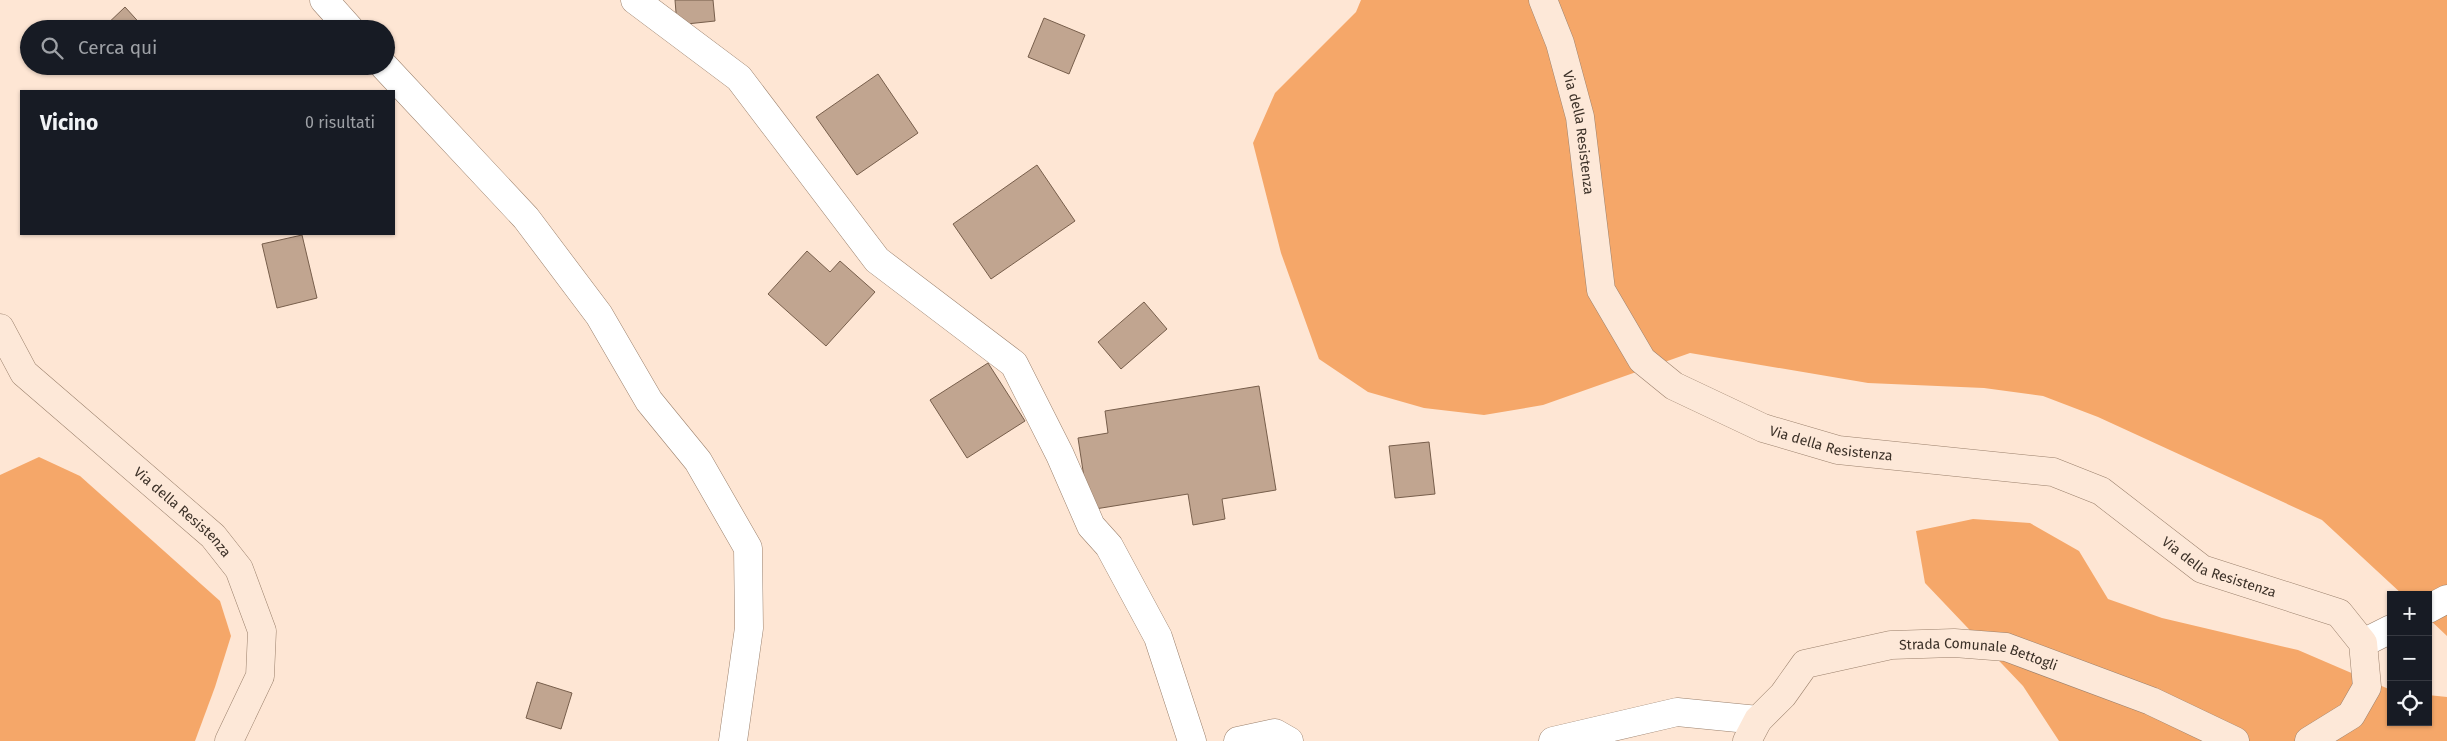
<!DOCTYPE html>
<html lang="it">
<meta charset="utf-8">
<style>
body{margin:0;font-family:"Fira Sans",sans-serif;background:#20242c;color:#f1f3f6}
.controls{position:absolute;right:15px;bottom:15px;display:grid;overflow:hidden;border-radius:0px;box-shadow:0 1px 4px #0004}
.controls button{width:45px;height:45px;display:grid;place-items:center;padding:0;border:0;border-bottom:1px solid #363941;background:#171b24;color:#f1f3f6;font:25px sans-serif}
.list{margin:0;padding:0;list-style:none}
h2{display:flex;justify-content:space-between;align-items:center;height:65px;margin:0;padding:0 20px;font-size:21px}
h2 small{font-size:16px;font-weight:400;color:#9ea1a6}
.icon{flex:none;width:28px;height:28px;fill:none;stroke:currentColor;stroke-width:2;stroke-linecap:round;stroke-linejoin:round}
.map{position:relative;flex:none;width:2447px;height:741px;overflow:hidden}
.search{position:absolute;background:#171b24;box-shadow:0 1px 4px #0004;left:20px;top:20px;width:375px;height:55px;display:flex;align-items:center;gap:12px;box-sizing:border-box;padding:0 18px;border-radius:28px;color:#9ea1a6;font-size:19px}
.panel{position:absolute;background:#171b24;box-shadow:0 1px 4px #0004;left:20px;top:90px;width:375px;height:145px;border-radius:0px}
.map>svg:first-child{display:block}
</style>
<div class="map">
<svg width="2447" height="741" viewBox="0 0 2447 741">
<rect width="100%" height="100%" fill="#fee6d4"/>
<g fill="#f5a769">
<path d="M1361,0h1086v636l-19,-18v-23h-25l-81,-75 -224,-103 -55,-21 -59,-8 -116,-5 -178,-30 -147,52 -59,10 -60,-7 -56,-16 -49,-33 -38,-106 -28,-110 22,-50 81,-81z"/>
<path d="M39,457l41,19 140,125 11,35 -16,51 -20,54h-195v-266z"/>
<path d="M1973,519l57,4 49,28 29,48 54,19 136,32 93,40v32h37v-27l19,2v44h-388l-36,-55 -98,-103 -9,-52z"/>
</g>
<g fill="#c1a590" stroke="#775e4b">
<path d="M675,0h38l2,21 -38,4z"/>
<path d="M125,7l20,22h-43z"/>
<path d="M1044,18l41,17 -16,39 -41,-17z"/>
<path d="M878,74l40,59 -61,42 -41,-58z"/>
<path d="M1037,165l38,56 -84,58 -38,-55z"/>
<path d="M302,235l15,63 -40,10 -15,-64z"/>
<path d="M807,251l23,21 10,-11 35,31 -49,54 -58,-52z"/>
<path d="M1144,302l23,27 -46,40 -23,-27z"/>
<path d="M988,363l37,58 -58,37 -37,-58z"/>
<path d="M1259,386l17,104 -54,9 3,20 -32,6 -5,-31 -99,16 -11,-72 30,-5 -3,-22z"/>
<path d="M1429,442l6,52 -40,4 -6,-52z"/>
<path d="M537,682l35,11 -11,36 -35,-11z"/>
</g>
<g fill="none" stroke-linecap="round" stroke-linejoin="round">
<g stroke="#9b806c" stroke-width="29">
<g id="street">
<path d="M324,0l26,29"/>
<path d="M635,0l104,78 138,182 137,104 46,91 31,71 18,20 49,91 34,104"/>
<path d="M384,66l142,152 73,97 50,86 49,60 50,87 1,80 -16,113"/>
<path d="M2428,609l19,-10"/>
<path d="M2363,643l28,-14"/>
<path d="M1238,741l37,-8 14,8"/>
<path d="M1553,741l124,-29 81,8"/>
</g>
</g>
<g stroke="#9b806c" stroke-width="29">
<g id="secondary">
<path id="s1" d="M1543,0l17,43 20,74 21,173 41,70 32,26 89,42 75,22 215,22 48,19 101,78 137,44 24,30 4,44 -16,28 -42,26"/>
<path id="s2" d="M0,328l24,45 189,163 26,33 23,62 -2,45 -31,65"/>
<path id="s3" d="M1747,741l11,-21 25,-25 22,-31 86,-19 63,-2 52,4 145,54 84,40"/>
</g>
</g>
<use href="#street" stroke="#fff" stroke-width="28"/>
<use href="#secondary" stroke="#fde8d8" stroke-width="28"/>
</g>
<g text-anchor="middle" stroke-width="4" stroke-linejoin="round" paint-order="stroke">
<g font-size="14" fill="#3c3128" stroke="#fee6d4">
<text dy="5" stroke="none"><textPath href="#s1" startOffset="138">Via della Resistenza</textPath></text>
<text dy="5" stroke="none"><textPath href="#s1" startOffset="588">Via della Resistenza</textPath></text>
<text dy="5" stroke="none"><textPath href="#s2" startOffset="262">Via della Resistenza</textPath></text>
<text dy="5" stroke="none"><textPath href="#s1" startOffset="1006">Via della Resistenza</textPath></text>
<text dy="5" stroke="none"><textPath href="#s3" startOffset="274">Strada Comunale Bettogli</textPath></text>
</g>
</g>
</svg>
<div class="controls">
<button>+</button>
<button>−</button>
<button><svg class="icon" aria-label="locate" viewBox="0 0 24 24"><circle cx="12" cy="12" r="6"/><path d="M12 2v4M12 18v4M2 12h4M18 12h4"/></svg></button>
</div>
<div class="search"><svg class="icon" aria-label="search" viewBox="0 0 24 24"><circle cx="10" cy="10" r="6"/><path d="M15 15l6 6"/></svg>Cerca qui</div>
<section class="panel">
<h2>Vicino<small>0 risultati</small></h2>
<ul class="list">
</ul>
</section>
</div>
